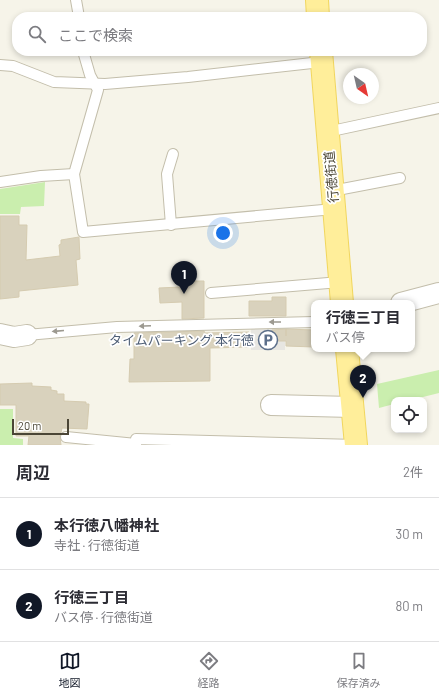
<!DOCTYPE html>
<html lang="ja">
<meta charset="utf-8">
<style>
body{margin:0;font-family:Barlow,"Noto Sans JP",sans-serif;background:#f7f7f7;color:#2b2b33}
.controls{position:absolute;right:12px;bottom:12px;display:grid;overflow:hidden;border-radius:8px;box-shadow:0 2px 6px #0003}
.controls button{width:36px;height:36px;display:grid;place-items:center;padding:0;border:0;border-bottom:1px solid #e1e1e2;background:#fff;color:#2b2b33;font:20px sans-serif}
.compass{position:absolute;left:343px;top:68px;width:36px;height:36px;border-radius:50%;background:#fff;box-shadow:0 2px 6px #0003;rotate:146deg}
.scale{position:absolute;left:12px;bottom:10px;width:57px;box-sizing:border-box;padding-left:4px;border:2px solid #4b4636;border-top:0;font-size:11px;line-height:14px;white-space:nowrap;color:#4b4636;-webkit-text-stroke:3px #fff;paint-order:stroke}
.you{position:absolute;left:223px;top:233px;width:14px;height:14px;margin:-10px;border:3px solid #fff;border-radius:50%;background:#1a73e8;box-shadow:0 0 0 6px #1a73e833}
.badge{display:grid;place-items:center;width:26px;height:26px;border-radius:50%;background:#111827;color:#fff;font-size:13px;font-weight:700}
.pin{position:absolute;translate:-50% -33px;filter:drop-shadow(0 1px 2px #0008)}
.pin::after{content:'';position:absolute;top:21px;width:14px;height:12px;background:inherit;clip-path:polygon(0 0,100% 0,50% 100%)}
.popup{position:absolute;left:311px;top:300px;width:104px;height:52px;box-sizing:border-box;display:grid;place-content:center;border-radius:8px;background:#fff;filter:drop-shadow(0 1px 3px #0005);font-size:13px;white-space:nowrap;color:#7c7c81}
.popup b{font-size:15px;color:#2b2b33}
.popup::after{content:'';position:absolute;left:50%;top:100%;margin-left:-8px;border:8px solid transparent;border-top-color:#fff}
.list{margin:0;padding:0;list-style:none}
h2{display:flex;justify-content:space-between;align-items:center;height:52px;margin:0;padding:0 16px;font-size:17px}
h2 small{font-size:13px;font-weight:400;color:#7c7c81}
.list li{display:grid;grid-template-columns:26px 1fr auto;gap:12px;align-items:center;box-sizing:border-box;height:72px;padding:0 16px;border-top:1px solid #e1e1e2}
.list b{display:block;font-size:15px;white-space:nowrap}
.list p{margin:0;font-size:13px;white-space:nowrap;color:#7c7c81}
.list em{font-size:13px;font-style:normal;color:#7c7c81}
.icon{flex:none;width:22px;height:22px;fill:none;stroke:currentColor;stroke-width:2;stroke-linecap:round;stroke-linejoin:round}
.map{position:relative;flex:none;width:439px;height:445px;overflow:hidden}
.search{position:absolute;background:#fff;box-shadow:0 2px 6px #0003;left:12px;right:12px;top:12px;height:44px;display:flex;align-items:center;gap:10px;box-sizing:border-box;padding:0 14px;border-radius:16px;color:#7c7c81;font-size:15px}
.sheet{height:196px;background:#fff}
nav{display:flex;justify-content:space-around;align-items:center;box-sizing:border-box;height:56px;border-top:1px solid #e1e1e2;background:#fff;font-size:11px;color:#7c7c81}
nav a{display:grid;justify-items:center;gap:2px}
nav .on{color:#111827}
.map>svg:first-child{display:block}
</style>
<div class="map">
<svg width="439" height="445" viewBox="0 0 439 445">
<rect width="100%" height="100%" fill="#f6f4e9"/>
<g fill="#caeeae">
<path d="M45,182l-1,24 -23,1 -1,7h-20v-25z"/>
<path d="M439,370v23l-28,7h-17v4l-15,4 -2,-24z"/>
<path d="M0,409h13v29l10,1v6h-23z"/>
</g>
<rect fill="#e7e6e1" x="251" y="329" width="34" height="21"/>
<g fill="#d9d2bd" stroke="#d5cbb0">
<path d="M0,216h19v9h8l-1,35 34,-4 -1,-11 2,-1v-4l18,-3 1,22 -4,1 2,25 -59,6v6l-19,2z"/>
<path d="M180,281h24v37l-22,1v-17l-22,1 -1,-15 21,-1z"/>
<path d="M272,297h14v19h-37v-15h23z"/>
<path d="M286,329v7v-7l28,1v17l-28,-1v-5h-14v-11z"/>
<path d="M204,331l1,2 44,-1v15l-39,1v33l-81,1 1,-23h4v-26z"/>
<path d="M32,383v3l19,1v3l6,1v3h7v7l22,1v2h3l-2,25 -25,-1 -2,9 1,8h-33l1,-9h-13v-31h-16v-21z"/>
</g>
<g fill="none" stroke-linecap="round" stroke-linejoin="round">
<g stroke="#c3beab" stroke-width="12">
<g id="service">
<path d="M76,0l3,17"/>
<path d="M83,51l7,24 8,15 -24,84 9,58 251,-23"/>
<path d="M0,65l13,1 41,16 51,2 83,-7 133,-15"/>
<path d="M327,132l112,-24"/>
<path d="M0,182l41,-6 33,-2"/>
<path d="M332,191l68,-13"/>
<path d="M171,225l-4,-51 6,-20"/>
<path d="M211,293l129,-11"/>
<path d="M27,335l90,-8 197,-5"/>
<path d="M66,437l70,7"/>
<path d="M136,445v-6l220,6"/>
</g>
</g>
<g stroke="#c3beab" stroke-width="22">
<g id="minor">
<path d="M401,303l38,-10"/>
<path d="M0,334l14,3 13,-2"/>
<path d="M271,405l81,2"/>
</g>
</g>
<g stroke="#f1d65d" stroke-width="24">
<g id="primary">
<path d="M317,0l1,17"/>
<path d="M321,51l21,252"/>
<path d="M347,349l9,96"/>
</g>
</g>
<use href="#service" stroke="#fff" stroke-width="10"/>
<use href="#minor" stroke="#fff" stroke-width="20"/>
<use href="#primary" stroke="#ffee9a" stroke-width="22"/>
</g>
<defs><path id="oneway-solid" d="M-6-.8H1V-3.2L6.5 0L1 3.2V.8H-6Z"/></defs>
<g fill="#9c9990">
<use href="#oneway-solid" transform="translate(275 322) rotate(180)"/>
<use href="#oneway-solid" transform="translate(145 326) rotate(178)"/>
<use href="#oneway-solid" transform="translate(58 331) rotate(175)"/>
</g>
<defs>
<g id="parking-ring" transform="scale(1)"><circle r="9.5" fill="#fff" stroke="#5c6f8a" stroke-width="1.5"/><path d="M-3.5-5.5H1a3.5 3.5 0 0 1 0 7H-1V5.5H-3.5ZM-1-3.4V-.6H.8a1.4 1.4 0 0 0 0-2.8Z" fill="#5c6f8a"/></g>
</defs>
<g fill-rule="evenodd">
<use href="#parking-ring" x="268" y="340"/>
</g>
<g text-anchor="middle" stroke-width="3.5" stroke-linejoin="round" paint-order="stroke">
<g font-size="13" fill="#4b4636" stroke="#fff">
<text transform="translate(331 177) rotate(-95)" y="5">行徳街道</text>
</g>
<g font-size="13" fill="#4e5e75" stroke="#fff" text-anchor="end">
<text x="254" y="345">タイムパーキング 本行徳</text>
</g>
</g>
</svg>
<div class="controls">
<button><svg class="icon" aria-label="locate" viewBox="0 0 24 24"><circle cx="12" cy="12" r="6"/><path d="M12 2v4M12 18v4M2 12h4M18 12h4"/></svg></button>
</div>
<svg class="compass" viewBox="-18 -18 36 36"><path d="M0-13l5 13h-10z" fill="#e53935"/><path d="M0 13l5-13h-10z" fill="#7c7c81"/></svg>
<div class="scale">20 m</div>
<div class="you"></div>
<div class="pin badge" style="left:184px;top:294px">1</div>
<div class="pin badge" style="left:363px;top:398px">2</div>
<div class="popup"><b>行徳三丁目</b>バス停</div>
<div class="search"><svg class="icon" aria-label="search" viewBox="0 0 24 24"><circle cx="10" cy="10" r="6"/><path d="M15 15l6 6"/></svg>ここで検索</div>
</div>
<section class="sheet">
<h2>周辺<small>2件</small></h2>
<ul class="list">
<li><span class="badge">1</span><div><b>本行徳八幡神社</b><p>寺社 · 行徳街道</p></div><em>30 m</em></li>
<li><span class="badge">2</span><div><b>行徳三丁目</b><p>バス停 · 行徳街道</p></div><em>80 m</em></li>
</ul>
</section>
<nav>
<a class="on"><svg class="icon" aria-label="map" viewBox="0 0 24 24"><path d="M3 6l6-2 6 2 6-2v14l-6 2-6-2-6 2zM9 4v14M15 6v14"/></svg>地図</a>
<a><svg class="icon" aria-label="directions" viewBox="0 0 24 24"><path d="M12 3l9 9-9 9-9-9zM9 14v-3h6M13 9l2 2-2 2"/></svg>経路</a>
<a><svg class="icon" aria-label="saved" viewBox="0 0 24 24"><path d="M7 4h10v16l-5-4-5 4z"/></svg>保存済み</a>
</nav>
